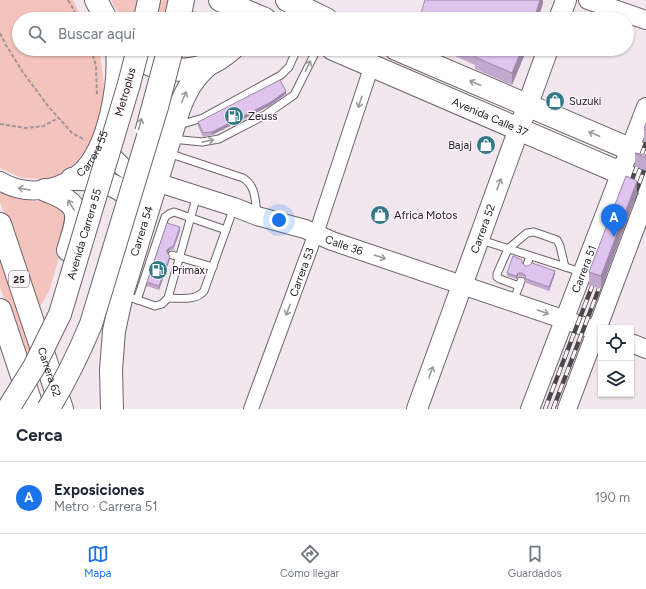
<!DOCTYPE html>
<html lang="es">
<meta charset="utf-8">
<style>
body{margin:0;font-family:Figtree,sans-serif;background:#f2f2f3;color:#1f2937}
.controls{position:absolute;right:12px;bottom:12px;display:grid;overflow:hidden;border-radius:0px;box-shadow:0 1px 3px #0004}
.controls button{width:36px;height:36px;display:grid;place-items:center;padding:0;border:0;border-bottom:1px solid #e0e1e3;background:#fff;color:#1f2937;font:20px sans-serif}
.you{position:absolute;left:279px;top:220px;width:14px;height:14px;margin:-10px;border:3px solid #fff;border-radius:50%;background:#1a73e8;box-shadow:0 0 0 6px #1a73e833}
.badge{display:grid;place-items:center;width:26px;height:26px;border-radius:50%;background:#1a73e8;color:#fff;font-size:13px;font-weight:700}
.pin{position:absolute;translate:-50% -33px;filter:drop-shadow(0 1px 2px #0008)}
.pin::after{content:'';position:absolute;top:21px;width:14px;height:12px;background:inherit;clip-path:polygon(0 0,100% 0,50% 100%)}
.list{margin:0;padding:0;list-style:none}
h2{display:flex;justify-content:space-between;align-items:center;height:52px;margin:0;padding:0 16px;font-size:17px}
h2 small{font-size:13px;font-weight:400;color:#747a83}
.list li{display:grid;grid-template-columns:26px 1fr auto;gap:12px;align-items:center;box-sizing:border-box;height:72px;padding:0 16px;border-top:1px solid #e0e1e3}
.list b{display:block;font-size:15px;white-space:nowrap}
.list p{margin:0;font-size:13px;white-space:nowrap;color:#747a83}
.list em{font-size:13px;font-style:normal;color:#747a83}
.icon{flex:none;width:22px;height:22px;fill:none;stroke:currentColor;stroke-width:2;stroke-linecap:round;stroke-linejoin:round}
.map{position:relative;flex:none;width:646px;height:409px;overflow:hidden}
.search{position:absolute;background:#fff;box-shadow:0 1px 3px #0004;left:12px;right:12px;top:12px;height:44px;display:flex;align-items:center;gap:10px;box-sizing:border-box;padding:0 14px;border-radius:22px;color:#747a83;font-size:15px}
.sheet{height:124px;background:#fff}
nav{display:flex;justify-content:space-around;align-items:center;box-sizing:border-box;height:56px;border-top:1px solid #e0e1e3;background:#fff;font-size:11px;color:#747a83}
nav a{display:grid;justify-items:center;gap:2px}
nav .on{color:#1a73e8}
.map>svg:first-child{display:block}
</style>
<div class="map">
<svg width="646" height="409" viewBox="0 0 646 409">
<rect width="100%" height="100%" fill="#f2e7ef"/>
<g fill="#f4c3bc">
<path d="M0,0h73l9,19h-63v30h78l3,5 5,38 -7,39 -8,18 -19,18 -21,13 -28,-2 -22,-10z"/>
<path d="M111,0h58l44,19h-91z"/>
<path d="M0,191l15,6 16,4 24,1 10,7 1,23 -16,57 -11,20 -39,-107z"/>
<path d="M0,255l34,89 -9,16 -25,-73z"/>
</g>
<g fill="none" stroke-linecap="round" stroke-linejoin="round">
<g stroke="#6d636a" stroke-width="9">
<g id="service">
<path d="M168,19l4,-19"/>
<path d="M179,125l24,-7 78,-43 8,-8 8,-18"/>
<path d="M172,139l30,3 17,-3 46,-24 29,-20 23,-46"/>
<path d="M168,153l75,25c13,8 12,22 14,36"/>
<path d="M481,240l100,32"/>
<path d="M172,255l41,12"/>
<path d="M527,265l3,-9"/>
<path d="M519,286l-19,-7 -3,-2v-3l11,-25 19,-16 7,-1 23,8 3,6 5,21"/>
<path d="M124,295l31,11 7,-2 6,-6 29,-103"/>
<path d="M168,298c12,0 28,3 36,-7l30,-84"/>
<path d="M137,300l28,-83 4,-3 5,-2 52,18"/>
<path d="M513,302l8,-21"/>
</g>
</g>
<g stroke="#6d636a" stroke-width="16">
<g id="minor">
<path id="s1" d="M251,409l69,-187 52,-157"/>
</g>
</g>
<g stroke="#6d636a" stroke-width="20">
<g id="tertiary">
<path d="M588,0l58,20"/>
<path id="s2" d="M104,142l10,16 9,9 11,8 100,32 23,9 48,13 27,12 269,91"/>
<path id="s3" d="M0,181c15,9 34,12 50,7 12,-3 23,-9 32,-17 26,-26 36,-87 33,-122"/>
<path d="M631,343l15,6"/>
<path id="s4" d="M530,409l116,-302"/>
<path d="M567,409l79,-210"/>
</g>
</g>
<g stroke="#6d636a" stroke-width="22">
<g id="secondary">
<path d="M559,19l7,-19"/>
<path id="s5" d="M417,409l131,-360"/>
</g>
</g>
<g stroke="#6d636a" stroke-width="24">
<g id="primary">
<path d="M96,0l10,19"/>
<path d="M220,0l45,19"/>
<path d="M287,0l39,19"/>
<path d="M145,19l4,-19"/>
<path d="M179,19l4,-19"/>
<path d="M125,49c22,21 56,26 84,15 8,-3 16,-9 23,-15"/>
<path id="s6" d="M333,49l313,135"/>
<path d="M396,49l250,107"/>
<path d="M72,179c30,-1 52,6 69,32"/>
<path id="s7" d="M112,409l-1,-39 3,-39 8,-37 57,-185c7,-19 15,-32 30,-45"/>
</g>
</g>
<g stroke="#6d636a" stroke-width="24">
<g id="trunk">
<path d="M45,190c40,15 34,25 23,60"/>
<path id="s8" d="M0,224l62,185"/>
<path d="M0,310l33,99"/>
</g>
</g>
<g stroke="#9e969b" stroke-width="2" stroke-dasharray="4 2" stroke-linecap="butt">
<path d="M68,0l11,19"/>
<path d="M0,33l6,12 16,26 26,35 24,27 13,7"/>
<path d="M91,49l5,17 1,29"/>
<path d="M0,124l26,4 18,-2 14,-8"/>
</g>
<use href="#service" stroke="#fff" stroke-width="7"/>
<use href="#minor" stroke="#fff" stroke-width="14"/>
<use href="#tertiary" stroke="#fff" stroke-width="18"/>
<use href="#secondary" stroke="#fff" stroke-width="20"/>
<use href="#primary" stroke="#fff" stroke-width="22"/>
<use href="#trunk" stroke="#fff" stroke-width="22"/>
<g stroke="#4c474a" stroke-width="4.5">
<g id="rail">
<path d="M628,190l18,-47"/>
<path d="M633,200l13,-35"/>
<path d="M545,409l51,-133"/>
<path d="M553,409l50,-131"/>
</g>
</g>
<use href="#rail" stroke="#fef5fb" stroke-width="3" stroke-dasharray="9" stroke-linecap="butt"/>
<g stroke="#6d636a" stroke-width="9" stroke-linecap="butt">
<path id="service-bridge" d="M139,130l20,-74"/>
</g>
<g stroke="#6d636a" stroke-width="24" stroke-linecap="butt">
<g id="primary-bridge">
<path id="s9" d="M8,409l26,-42 26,-53 69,-230 9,-35"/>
<path d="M48,409c17,-27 31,-56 43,-85l66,-217 15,-58"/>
</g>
</g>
<use href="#service-bridge" stroke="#fff" stroke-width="7"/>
<use href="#primary-bridge" stroke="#fff" stroke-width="22"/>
</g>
<g fill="#c1a9ce">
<path d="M434,49h93l-15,36 -37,-16v-4l-36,-16v2z"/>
<path d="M286,94l-15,11 -59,30 -9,2 -5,-11v-4z"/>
<path d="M646,123v19h-2v-13z"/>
<path d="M635,153l11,2v16l-11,-5z"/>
<path d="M637,194l-36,95 -12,-4v-13z"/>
<path d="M180,231l-7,19h-3l-3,3 3,6 -11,31 -12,-4v-4z"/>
<path d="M522,263l3,3 30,8 -6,17 -23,-8 -1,-5 -3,-2 -4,1 -2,2 -9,-3v-3z"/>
</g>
<g fill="#9d89a8">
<path d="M540,0h3v4l-5,15h-4z"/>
<path d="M522,49h5l-15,36v-12z"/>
<path d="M286,91v3l-15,11 -59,30v-3z"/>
<path d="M637,181v13l-36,95v-13z"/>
<path d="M180,227v4l-7,19v-3z"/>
<path d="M170,247v3l-3,3v-3z"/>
<path d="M170,256v3l-11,31v-4z"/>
<path d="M555,271v3l-6,17v-4z"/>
<path d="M518,273v4l-2,2v-3z"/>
</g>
<g fill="#e0c4f0" stroke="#9d89a8">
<path d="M425,0h115l-6,19h-115z"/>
<path d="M466,49h56l-10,24 -37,-16 2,-3z"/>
<path d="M280,80l6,11 -15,11 -59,30 -9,1 -5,-11z"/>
<path d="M646,123v7l-2,-1z"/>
<path d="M635,153l11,2v3z"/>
<path d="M626,176l11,5 -36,95 -12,-4z"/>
<path d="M167,223l13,4 -7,20h-3l-3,3v3l3,3 -11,30 -12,-4z"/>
<path d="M513,256l9,4v3l3,3h3l4,-3 23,8 -6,16 -23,-8 -1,-4 -3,-2h-4l-2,3 -9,-3z"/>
</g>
<defs><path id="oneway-shaft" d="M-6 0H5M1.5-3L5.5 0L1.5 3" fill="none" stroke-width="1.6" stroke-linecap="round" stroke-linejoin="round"/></defs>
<g stroke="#9c9b9c">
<use href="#oneway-shaft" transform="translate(308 66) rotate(-64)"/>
<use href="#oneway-shaft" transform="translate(475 83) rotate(-157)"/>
<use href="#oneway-shaft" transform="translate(184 97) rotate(-66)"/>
<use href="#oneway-shaft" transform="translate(360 102) rotate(108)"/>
<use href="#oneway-shaft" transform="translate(140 124) rotate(-75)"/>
<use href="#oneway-shaft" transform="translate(594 134) rotate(-157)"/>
<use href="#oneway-shaft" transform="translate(208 141) rotate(-11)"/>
<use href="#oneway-shaft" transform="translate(499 184) rotate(-70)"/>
<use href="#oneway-shaft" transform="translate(24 189) rotate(-172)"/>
<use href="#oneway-shaft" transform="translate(71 205) rotate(-122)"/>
<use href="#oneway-shaft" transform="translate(380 257) rotate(19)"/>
<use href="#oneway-shaft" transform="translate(288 310) rotate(111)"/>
<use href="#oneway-shaft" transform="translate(543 312) rotate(19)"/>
<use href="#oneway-shaft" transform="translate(431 372) rotate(-70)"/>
</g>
<defs>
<g id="shop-disc" transform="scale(1)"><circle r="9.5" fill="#347987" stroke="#fef5fb"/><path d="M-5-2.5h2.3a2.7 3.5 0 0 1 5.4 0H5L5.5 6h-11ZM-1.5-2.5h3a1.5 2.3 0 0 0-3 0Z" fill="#fff"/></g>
<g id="fuel-disc" transform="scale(1)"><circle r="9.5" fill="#347987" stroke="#fef5fb"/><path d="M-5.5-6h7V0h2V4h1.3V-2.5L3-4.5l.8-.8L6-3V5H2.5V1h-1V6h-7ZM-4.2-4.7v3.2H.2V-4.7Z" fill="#fff"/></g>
</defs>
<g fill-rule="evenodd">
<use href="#shop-disc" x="555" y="101"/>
<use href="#fuel-disc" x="234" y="116"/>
<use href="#shop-disc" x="486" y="145"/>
<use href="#shop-disc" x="380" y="215"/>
<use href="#fuel-disc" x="158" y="270"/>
</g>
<g text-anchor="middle" stroke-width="3" stroke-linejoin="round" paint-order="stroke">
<rect fill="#fef5fb" stroke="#656063" stroke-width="1" x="9" y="271" width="20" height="16" rx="3"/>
<g font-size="10" font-weight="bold" fill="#242022">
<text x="19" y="283">25</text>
</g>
<g font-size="11" fill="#242022" stroke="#fef5fb">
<text transform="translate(125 92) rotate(-74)" y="4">Metroplus</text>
<text dy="4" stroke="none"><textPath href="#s6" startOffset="171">Avenida Calle 37</textPath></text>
<text dy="4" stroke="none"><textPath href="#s3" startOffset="109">Carrera 55</textPath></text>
<text dy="4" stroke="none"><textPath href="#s5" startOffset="192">Carrera 52</textPath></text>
<text dy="4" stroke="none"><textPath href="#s7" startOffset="182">Carrera 54</textPath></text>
<text dy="4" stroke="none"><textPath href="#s9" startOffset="192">Avenida Carrera 55</textPath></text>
<text dy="4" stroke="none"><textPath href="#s2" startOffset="267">Calle 36</textPath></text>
<text dy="4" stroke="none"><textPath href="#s4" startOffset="150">Carrera 51</textPath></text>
<text dy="4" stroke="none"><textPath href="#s1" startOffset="146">Carrera 53</textPath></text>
<text dy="4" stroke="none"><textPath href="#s8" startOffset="156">Carrera 62</textPath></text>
</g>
<g font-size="11" fill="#242022" stroke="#fef5fb" text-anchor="start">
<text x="569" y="105">Suzuki</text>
<text x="248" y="120">Zeuss</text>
<text x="472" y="149" text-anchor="end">Bajaj</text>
<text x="394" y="219">Africa Motos</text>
<text x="172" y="274">Primax</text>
</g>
</g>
</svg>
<div class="controls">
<button><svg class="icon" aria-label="locate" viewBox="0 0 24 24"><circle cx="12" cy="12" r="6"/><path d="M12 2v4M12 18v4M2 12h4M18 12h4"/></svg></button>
<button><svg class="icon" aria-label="layers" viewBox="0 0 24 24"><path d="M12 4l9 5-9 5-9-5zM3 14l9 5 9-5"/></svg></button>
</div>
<div class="you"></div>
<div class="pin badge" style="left:614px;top:237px">A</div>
<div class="search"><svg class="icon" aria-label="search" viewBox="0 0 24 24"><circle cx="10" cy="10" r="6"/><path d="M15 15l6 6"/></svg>Buscar aquí</div>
</div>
<section class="sheet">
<h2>Cerca<small></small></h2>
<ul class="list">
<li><span class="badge">A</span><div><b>Exposiciones</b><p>Metro · Carrera 51</p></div><em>190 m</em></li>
</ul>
</section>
<nav>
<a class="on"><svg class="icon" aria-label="map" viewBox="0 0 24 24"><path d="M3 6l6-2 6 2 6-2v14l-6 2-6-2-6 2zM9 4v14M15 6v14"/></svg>Mapa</a>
<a><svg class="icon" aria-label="directions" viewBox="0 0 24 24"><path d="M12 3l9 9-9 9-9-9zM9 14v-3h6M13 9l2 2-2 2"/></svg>Cómo llegar</a>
<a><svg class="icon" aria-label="saved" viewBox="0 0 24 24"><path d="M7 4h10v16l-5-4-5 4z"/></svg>Guardados</a>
</nav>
